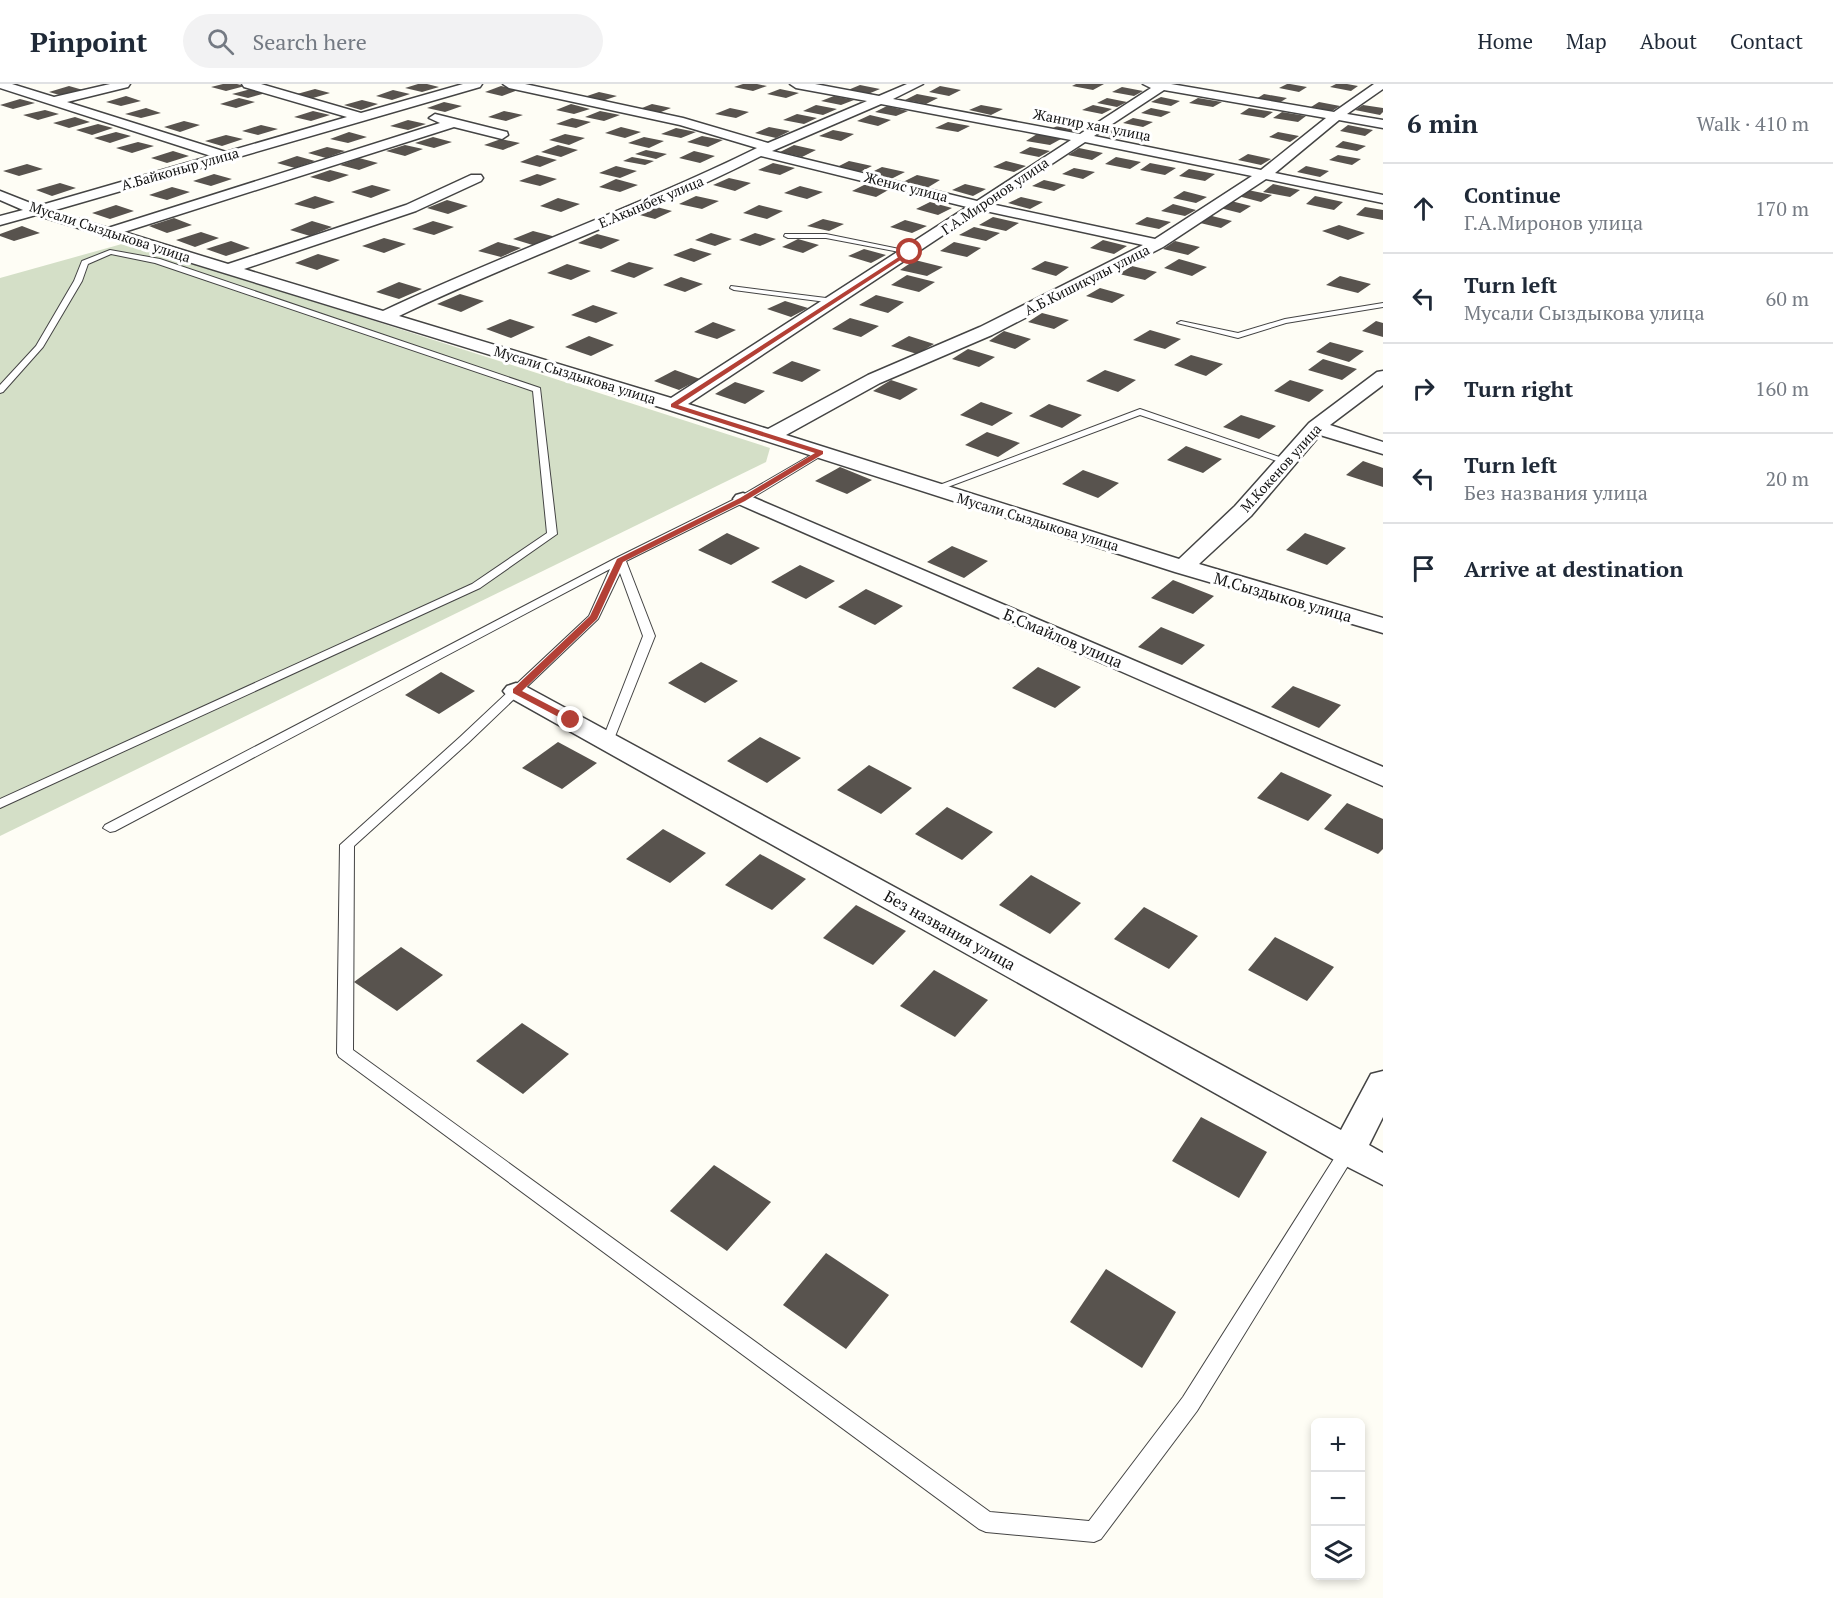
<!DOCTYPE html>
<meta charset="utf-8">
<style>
body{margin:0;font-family:"PT Serif",serif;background:#f2f2f3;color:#1f2937}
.controls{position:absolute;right:18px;bottom:18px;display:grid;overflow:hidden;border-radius:9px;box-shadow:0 3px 9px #0003}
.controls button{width:54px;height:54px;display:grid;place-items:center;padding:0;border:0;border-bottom:2px solid #e0e1e3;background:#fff;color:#1f2937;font:30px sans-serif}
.stop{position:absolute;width:18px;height:18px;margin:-14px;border:4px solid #b34036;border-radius:50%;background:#fff}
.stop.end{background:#b34036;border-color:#fff;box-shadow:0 2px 6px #0008}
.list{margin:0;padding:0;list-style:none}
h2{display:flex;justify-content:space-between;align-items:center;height:78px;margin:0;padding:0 24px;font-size:26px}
h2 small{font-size:20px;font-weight:400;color:#747a83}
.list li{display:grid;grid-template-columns:39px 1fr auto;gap:18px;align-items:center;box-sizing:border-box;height:90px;padding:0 24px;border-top:2px solid #e0e1e3}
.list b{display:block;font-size:22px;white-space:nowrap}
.list p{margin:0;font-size:20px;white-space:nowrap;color:#747a83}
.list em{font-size:20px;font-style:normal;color:#747a83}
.icon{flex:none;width:33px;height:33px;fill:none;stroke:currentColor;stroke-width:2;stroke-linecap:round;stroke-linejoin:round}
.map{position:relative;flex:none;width:1383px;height:1514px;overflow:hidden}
header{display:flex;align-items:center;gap:36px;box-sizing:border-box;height:84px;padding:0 30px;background:#fff;border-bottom:2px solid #e0e1e3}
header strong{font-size:28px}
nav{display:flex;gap:33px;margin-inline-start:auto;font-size:21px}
.search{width:420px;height:54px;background:#f2f2f3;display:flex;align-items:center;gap:15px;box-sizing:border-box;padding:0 21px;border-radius:33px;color:#747a83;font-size:22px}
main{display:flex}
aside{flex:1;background:#fff}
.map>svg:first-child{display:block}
</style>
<header>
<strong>Pinpoint</strong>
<div class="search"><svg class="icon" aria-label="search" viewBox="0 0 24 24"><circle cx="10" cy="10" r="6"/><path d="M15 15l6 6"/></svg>Search here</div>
<nav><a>Home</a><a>Map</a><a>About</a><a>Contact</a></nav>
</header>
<main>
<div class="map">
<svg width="1383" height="1514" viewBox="0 0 1383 1514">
<rect width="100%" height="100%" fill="#fefdf5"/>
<path fill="#d4dfc7" d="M129,158l641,206 -4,14 -766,374v-558z"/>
<g fill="#58534e">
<path d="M223,0h14l8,2 -19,5 -15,-4z"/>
<path d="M418,0h9l12,3 -17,5 -17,-4z"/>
<path d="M743,0h14l10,2 -14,5 -19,-4z"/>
<path d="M1076,0h28l-11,6 -21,-4z"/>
<path d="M1287,0h3l17,3 -8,5 -20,-4z"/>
<path d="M1336,0h11l11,2 -7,5 -21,-4z"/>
<path d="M860,1l20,4 -12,5 -20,-4z"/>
<path d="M69,2l14,4 -20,6 -14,-4z"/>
<path d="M501,2l17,4 -16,6 -17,-4z"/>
<path d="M940,2l21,4 -12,6 -20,-4z"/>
<path d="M1122,3l21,4 -9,5 -22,-4z"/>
<path d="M251,5l15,4 -18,5 -16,-4z"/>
<path d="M315,5l15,4 -17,5 -16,-4z"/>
<path d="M780,5l19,4 -13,5 -19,-4z"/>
<path d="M393,6l17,4 -18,6 -16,-4z"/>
<path d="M599,8l18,4 -15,5 -18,-4z"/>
<path d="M917,10l21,4 -12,6 -21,-4z"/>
<path d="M1264,10l23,4 -8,5 -23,-4z"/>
<path d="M126,12l15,5 -20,5 -15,-4z"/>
<path d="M834,12l20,4 -13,5 -20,-4z"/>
<path d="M1161,13l19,4 -9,5 -20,-4z"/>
<path d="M239,14l16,4 -19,6 -16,-4z"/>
<path d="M1107,14l20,4 -10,5 -20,-4z"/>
<path d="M1198,14l24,4 -9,5 -24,-4z"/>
<path d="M20,15l15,4 -22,6 -13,-4z"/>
<path d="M362,16l16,4 -17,6 -17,-5z"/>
<path d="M444,18l18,4 -17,6 -18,-4z"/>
<path d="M1319,18l21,4 -8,5 -21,-4z"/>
<path d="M571,20l19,5 -16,5 -18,-4z"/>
<path d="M652,20l19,4 -15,6 -19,-4z"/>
<path d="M816,21l21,4 -14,6 -20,-4z"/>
<path d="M981,21l22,4 -12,6 -22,-5z"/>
<path d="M1093,21l19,4 -10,5 -20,-4z"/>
<path d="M1363,21l20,3v4l-3,3 -25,-5z"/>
<path d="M887,22l21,5 -12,5 -21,-4z"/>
<path d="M146,24l15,5 -20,5 -16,-4z"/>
<path d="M730,24l19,4 -13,6 -21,-4z"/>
<path d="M1151,24l20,4 -10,5 -20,-4z"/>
<path d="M1249,24l24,4 -9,6 -24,-4z"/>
<path d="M45,26l14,4 -21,6 -15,-5z"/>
<path d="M313,27l17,4 -19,6 -17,-4z"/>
<path d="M504,27l19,4 -17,6 -18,-4z"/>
<path d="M600,27l20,4 -16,6 -19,-4z"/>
<path d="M1282,28l24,4 -8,6 -25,-4z"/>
<path d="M797,30l20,4 -13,6 -21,-4z"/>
<path d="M870,31l21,5 -13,6 -21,-5z"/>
<path d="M75,33l15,5 -21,6 -16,-5z"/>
<path d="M572,34l19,4 -15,6 -20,-4z"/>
<path d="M1133,34l20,4 -10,5 -20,-4z"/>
<path d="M408,36l18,4 -18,6 -18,-4z"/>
<path d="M184,37l16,4 -20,7 -16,-5z"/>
<path d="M948,38l22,4 -12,6 -23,-4z"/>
<path d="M1064,39l19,4 -11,5 -19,-4z"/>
<path d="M98,40l15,4 -21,7 -16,-5z"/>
<path d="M261,41l17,4 -20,6 -16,-4z"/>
<path d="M1348,41l25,5 -8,6 -25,-5z"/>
<path d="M621,43l20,5 -16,6 -20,-5z"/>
<path d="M769,43l21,4 -14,7 -21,-5z"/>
<path d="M676,44l20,4 -15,6 -20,-4z"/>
<path d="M1113,45l21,5 -11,5 -20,-4z"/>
<path d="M833,46l21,4 -13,7 -22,-5z"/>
<path d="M116,48l15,4 -21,7 -16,-5z"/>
<path d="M349,48l18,5 -19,6 -18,-4z"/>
<path d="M1278,48l21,4 -9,6 -21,-5z"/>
<path d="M565,50l20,4 -16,7 -20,-5z"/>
<path d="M1037,50l24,5 -11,6 -24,-4z"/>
<path d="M226,51l17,4 -21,7 -17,-5z"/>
<path d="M702,52l21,4 -15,7 -21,-5z"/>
<path d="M433,53l19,5 -18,6 -19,-5z"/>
<path d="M644,53l20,4 -15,7 -21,-5z"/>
<path d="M501,55l19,4 -17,7 -19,-5z"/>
<path d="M1343,57l23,5 -9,5 -22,-4z"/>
<path d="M138,58l16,4 -22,7 -16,-5z"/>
<path d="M405,61l18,4 -18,7 -19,-5z"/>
<path d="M558,61l20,5 -17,7 -20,-5z"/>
<path d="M794,61l22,5 -14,7 -22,-5z"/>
<path d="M327,63l18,4 -19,7 -18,-5z"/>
<path d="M1030,63l20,4 -11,6 -20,-4z"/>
<path d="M1079,64l24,5 -11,7 -24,-5z"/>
<path d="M646,66l21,4 -11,5 -21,-5z"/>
<path d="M173,67l16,5 -22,7 -16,-5z"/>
<path d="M694,67l21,5 -15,7 -21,-5z"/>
<path d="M1248,70l23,5 -10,6 -23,-5z"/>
<path d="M537,71l20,5 -17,7 -20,-5z"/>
<path d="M1338,71l23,4 -9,6 -23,-5z"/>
<path d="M297,72l18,5 -20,7 -18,-5z"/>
<path d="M632,73l22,4 -9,4 -22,-4z"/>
<path d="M1116,73l25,5 -11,7 -25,-5z"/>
<path d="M359,74l19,5 -19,7 -19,-5z"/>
<path d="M849,77l23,5 -14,7 -23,-5z"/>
<path d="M1006,77l20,5 -12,6 -21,-5z"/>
<path d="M773,79l22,5 -15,7 -22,-5z"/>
<path d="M1150,79l26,5 -11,7 -25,-5z"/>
<path d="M27,80l16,5 -24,7 -16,-5z"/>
<path d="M616,82l21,5 -17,7 -21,-5z"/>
<path d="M1306,82l23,5 -9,6 -23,-5z"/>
<path d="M882,83l23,5 -14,7 -23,-5z"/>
<path d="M1074,84l21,4 -12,7 -21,-5z"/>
<path d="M1189,85l26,5 -10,7 -26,-5z"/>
<path d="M330,86l19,5 -20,7 -19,-5z"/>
<path d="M214,90l18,5 -21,7 -18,-5z"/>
<path d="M537,90l20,5 -17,7 -21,-5z"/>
<path d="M917,91l23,5 -13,8 -24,-6z"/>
<path d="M729,94l22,5 -16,8 -22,-6z"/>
<path d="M616,95l22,6 -18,7 -21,-5z"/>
<path d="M1044,96l22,5 -12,6 -22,-5z"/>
<path d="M60,99l16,5 -24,8 -16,-6z"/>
<path d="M866,100l24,5 -14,8 -24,-6z"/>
<path d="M965,100l21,5 -13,7 -21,-6z"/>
<path d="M1273,100l27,6 -10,7 -27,-5z"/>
<path d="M372,101l19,5 -20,8 -20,-6z"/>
<path d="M800,102l23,6 -16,7 -23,-6z"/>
<path d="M172,103l18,5 -23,8 -18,-5z"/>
<path d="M1248,106l24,5 -11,7 -23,-6z"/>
<path d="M1184,107l23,6 -11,6 -23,-5z"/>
<path d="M315,112l20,6 -21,7 -20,-5z"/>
<path d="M696,112l23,5 -17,8 -23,-5z"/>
<path d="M1315,112l28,6 -9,8 -28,-6z"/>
<path d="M1021,113l22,5 -13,7 -22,-6z"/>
<path d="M558,114l22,6 -19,8 -21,-6z"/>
<path d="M447,116l21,6 -20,8 -21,-6z"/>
<path d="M1227,116l24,6 -11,7 -24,-6z"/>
<path d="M930,118l22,6 -14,7 -22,-6z"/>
<path d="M1173,120l23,6 -11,6 -24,-5z"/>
<path d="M116,121l18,6 -24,8 -18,-6z"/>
<path d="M649,121l23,6 -17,8 -23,-6z"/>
<path d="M759,121l24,6 -16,8 -24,-6z"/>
<path d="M1365,123l18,3v10l-27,-5z"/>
<path d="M1208,131l24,6 -11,7 -25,-6z"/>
<path d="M993,133l26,6 -13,8 -27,-6z"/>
<path d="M1147,133l24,5 -12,7 -24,-5z"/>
<path d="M174,134l18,7 -25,8 -18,-7z"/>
<path d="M823,135l21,5 -15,7 -22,-5z"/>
<path d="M905,136l22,6 -15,7 -22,-6z"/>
<path d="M312,137l20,6 -22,9 -20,-6z"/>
<path d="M433,137l21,6 -20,8 -22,-6z"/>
<path d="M1339,141l26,8 -17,7 -26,-9z"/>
<path d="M22,142l18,7 -26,8 -14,-5v-2z"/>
<path d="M974,143l26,6 -14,8 -27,-6z"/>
<path d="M533,147l23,6 -20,9 -23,-7z"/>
<path d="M201,148l18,6 -24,9 -19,-7z"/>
<path d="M711,149l21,6 -17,7 -20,-6z"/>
<path d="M755,149l21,6 -16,7 -21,-6z"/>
<path d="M597,150l23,6 -19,9 -23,-6z"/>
<path d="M384,154l22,6 -22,9 -22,-7z"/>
<path d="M798,155l21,6 -16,8 -21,-6z"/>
<path d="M1103,156l24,6 -13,8 -24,-6z"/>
<path d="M231,157l19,7 -24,8 -20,-7z"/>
<path d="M1175,157l25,6 -12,8 -25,-6z"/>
<path d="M498,158l23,6 -20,9 -23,-6z"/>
<path d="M954,158l27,6 -14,9 -27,-6z"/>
<path d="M691,164l21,6 -18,8 -21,-7z"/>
<path d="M864,165l22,6 -15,8 -23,-7z"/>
<path d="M318,170l22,6 -23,10 -22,-7z"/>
<path d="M1179,175l28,8 -15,9 -28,-8z"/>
<path d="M915,176l28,7 -16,9 -27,-6z"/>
<path d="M1045,177l24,6 -13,9 -25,-7z"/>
<path d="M629,178l25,6 -20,10 -24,-7z"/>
<path d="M567,180l24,7 -20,9 -24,-7z"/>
<path d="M1132,182l25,6 -12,8 -26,-6z"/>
<path d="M907,191l28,7 -16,10 -28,-7z"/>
<path d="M1340,192l31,8 -13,9 -32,-8z"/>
<path d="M681,193l22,7 -18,8 -22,-7z"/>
<path d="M399,198l23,7 -23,10 -23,-7z"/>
<path d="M1100,204l25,7 -13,8 -26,-7z"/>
<path d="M460,210l24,7 -23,11 -24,-8z"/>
<path d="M876,211l28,7 -16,11 -29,-8z"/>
<path d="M785,217l23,7 -17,9 -24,-8z"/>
<path d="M593,221l25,8 -22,10 -25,-8z"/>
<path d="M1042,229l27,7 -15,9 -26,-7z"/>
<path d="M850,234l29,8 -18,11 -29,-8z"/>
<path d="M510,235l25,8 -24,11 -25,-9z"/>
<path d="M1376,237l7,2v14l-21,-6z"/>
<path d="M713,238l23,8 -19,9 -23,-7z"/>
<path d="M1150,246l31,9 -16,10 -32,-9z"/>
<path d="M1004,247l27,8 -16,10 -26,-8z"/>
<path d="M589,252l25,9 -23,11 -26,-9z"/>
<path d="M909,252l25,8 -17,10 -26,-8z"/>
<path d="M1330,258l34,9 -15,11 -33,-10z"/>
<path d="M968,265l27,8 -16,10 -27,-8z"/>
<path d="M1191,271l32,9 -17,12 -32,-11z"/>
<path d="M1323,275l34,10 -15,11 -34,-10z"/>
<path d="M792,277l29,9 -19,12 -30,-9z"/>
<path d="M675,286l25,9 -21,11 -25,-9z"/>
<path d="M1105,286l31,10 -18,12 -32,-11z"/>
<path d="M891,296l27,9 -18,11 -27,-9z"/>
<path d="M1290,296l34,10 -15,12 -35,-11z"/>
<path d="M735,298l30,9 -20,13 -30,-10z"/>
<path d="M981,318l32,11 -21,13 -32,-11z"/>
<path d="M1049,320l33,11 -20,13 -33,-12z"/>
<path d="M1241,331l35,11 -17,13 -36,-12z"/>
<path d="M987,348l33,11 -22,14 -33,-12z"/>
<path d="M1186,362l36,13 -19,14 -36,-13z"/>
<path d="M1363,377l20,7v19l-37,-12z"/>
<path d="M840,383l32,13 -25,14 -32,-13z"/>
<path d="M1083,386l36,13 -21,15 -36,-14z"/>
<path d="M727,449l33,15 -29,17 -33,-15z"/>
<path d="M1305,449l41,15 -19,17 -41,-15z"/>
<path d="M952,462l36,15 -24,17 -37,-16z"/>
<path d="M800,481l35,16 -29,18 -35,-17z"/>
<path d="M1173,496l41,16 -21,18 -42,-16z"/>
<path d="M866,505l37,17 -28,19 -37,-18z"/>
<path d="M1161,543l44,18 -23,20 -44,-18z"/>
<path d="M701,578l37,19 -33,22 -37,-20z"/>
<path d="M1038,583l43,20 -26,21 -43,-20z"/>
<path d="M441,588l34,19 -36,23 -34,-19z"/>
<path d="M1293,602l48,19 -22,23 -48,-21z"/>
<path d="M760,653l41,21 -34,25 -40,-22z"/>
<path d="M558,658l39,21 -35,26 -40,-21z"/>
<path d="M869,681l43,23 -31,26 -44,-24z"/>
<path d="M1281,688l51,23 -24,26 -51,-23z"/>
<path d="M1347,719l36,16v30l-5,5 -54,-25z"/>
<path d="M947,723l46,25 -31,28 -47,-26z"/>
<path d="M663,745l43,24 -36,30 -44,-24z"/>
<path d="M760,770l46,25 -34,31 -47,-25z"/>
<path d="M1031,791l50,28 -31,31 -51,-29z"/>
<path d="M856,821l50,26 -33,34 -50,-27z"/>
<path d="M1144,823l54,29 -29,33 -55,-30z"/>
<path d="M1275,853l59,30 -27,34 -59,-31z"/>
<path d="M401,863l42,28 -46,36 -43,-29z"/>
<path d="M934,886l54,30 -33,37 -55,-31z"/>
<path d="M522,939l47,31 -46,40 -47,-33z"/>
<path d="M1201,1033l66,35 -28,46 -67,-37z"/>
<path d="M714,1081l57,37 -44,49 -57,-40z"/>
<path d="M826,1169l63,42 -43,54 -63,-44z"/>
<path d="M1106,1185l70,43 -34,56 -72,-46z"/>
</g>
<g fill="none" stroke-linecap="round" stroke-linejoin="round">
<g stroke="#444" stroke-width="2">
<g id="service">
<path d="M785,150h41l88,18 -4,2 -84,-16h-38l-4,-2z"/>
<path d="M110,166l50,9 380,129 17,146 -77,54 -480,220v-9l472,-215 75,-51 -14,-142 -378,-128 -44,-9 -23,10 -6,17 -39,66 -40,45 -3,1v-8l36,-39 38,-65 8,-20z"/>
<path d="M731,202l103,13 4,2 -4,2 -100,-13 -4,-2z"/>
<path d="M1383,219v4l-97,16 -48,15 -61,-15 4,-2 57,12 47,-14z"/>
<path d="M1140,325l151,52 -8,2 -143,-48 -203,76 -8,-2z"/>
<path d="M818,367l8,2 -79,48 -121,60 29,75 -43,108h-8l-2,-3 41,-105 -23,-63 -22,46 -130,124 -114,103 -1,204 637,462 99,9 94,-124 159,-251 6,-2 6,2 2,5 -2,5 -157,255 -96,128 -7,3 -108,-10 -7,-3 -640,-472 -2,-4 3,-208 120,-108 129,-121 21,-47 -495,262 -5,1 -7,-4 2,-3 511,-267 123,-61z"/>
</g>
</g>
<g stroke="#444" stroke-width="3">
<g id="minor">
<path d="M0,0h12l42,13 56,-13h20l-2,3 -61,15 159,50 121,-35 -103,-30 -2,-3h19l100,29 102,-29h19l-2,3 -428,124 56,17 332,-105 -11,-5 6,-4 72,18 1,3 -6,4 -48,-12 -330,105 104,32 178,-59 65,-30h10l2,3 -2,3 -65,30 -172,58 139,42c123,-58 252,-103 374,-163l-77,-23 -171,-37 -6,-4h22l158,34 85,25 99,-42 -71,-13 -6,-4h25l64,12 28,-12h16l-30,15 187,35 71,-46 -8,-4h28l163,28 40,-28h9v5l-36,25 36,6v8l-44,-8 -64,53 108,22v8l-117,-24 -103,68 -171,88 -112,48 -94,52 393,124 56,-53 74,-83 68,-51 6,-1v14l-53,40 53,17v12l-63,-19 -69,81 -52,48 184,54v15l-208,-61 -509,-163 -630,-194 -36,10v-9l23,-6 -23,-10v-9l38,15 173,-50 -211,-68zM1164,6l162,28 -65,52 -167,-34zM881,20l190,36 -94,61 -205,-50zM1085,58l167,34 -97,63 -164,-35zM761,72l206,51 -296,191 -272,-82c119,-57 244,-100 362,-160zM981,126l162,35 -163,82 -112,48 -100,54 -80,-25z"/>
<path d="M743,409l640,274v19l-647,-283 -3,-4 3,-4z"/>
<path d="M516,599l9,3 816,444 30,-56 12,-3v46l-14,28 14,8v32l-47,-24 -829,-465 -4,-5 4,-5z"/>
</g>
</g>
<use href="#service" fill="#fff" fill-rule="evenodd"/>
<use href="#minor" fill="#fff" fill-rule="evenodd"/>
</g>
<path fill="#b34036" d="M908,167l5,1 -235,153 145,46v3l-78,47 -122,61 -26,57 -75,72 52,27v4h-6l-55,-29v-4l77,-73 27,-57 123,-61 75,-45 -144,-46v-3z"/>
<g text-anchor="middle" stroke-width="6" stroke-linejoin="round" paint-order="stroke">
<g font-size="14" fill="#111" stroke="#fff">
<text transform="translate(1092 41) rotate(11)" y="5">Жангир хан улица</text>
<text transform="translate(180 85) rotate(-16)" y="5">А.Байконыр улица</text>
<text transform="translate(906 103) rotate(14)" y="5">Женис улица</text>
<text transform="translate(995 112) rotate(-34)" y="5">Г.А.Миронов улица</text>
<text transform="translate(651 118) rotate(-23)" y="5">Е.Акынбек улица</text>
<text transform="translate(110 148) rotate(18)" y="5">Мусали Сыздыкова улица</text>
<text transform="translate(1087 196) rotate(-27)" y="5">А.Б.Кишикулы улица</text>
<text transform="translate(575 291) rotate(17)" y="5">Мусали Сыздыкова улица</text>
<text transform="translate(1281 384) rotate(-48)" y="5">М.Кокенов улица</text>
<text transform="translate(1038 438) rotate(17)" y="5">Мусали Сыздыкова улица</text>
</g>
<g font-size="16" fill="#111" stroke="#fff">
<text transform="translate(1283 513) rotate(16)" y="6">М.Сыздыков улица</text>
<text transform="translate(1063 554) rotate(23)" y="6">Б.Смайлов улица</text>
<text transform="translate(950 846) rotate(29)" y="6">Без названия улица</text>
</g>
</g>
</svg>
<div class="controls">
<button>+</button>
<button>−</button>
<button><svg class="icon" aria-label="layers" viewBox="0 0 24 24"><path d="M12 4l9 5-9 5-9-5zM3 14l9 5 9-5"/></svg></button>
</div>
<div class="stop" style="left:910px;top:168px"></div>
<div class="stop end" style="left:571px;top:636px"></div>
</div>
<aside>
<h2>6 min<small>Walk · 410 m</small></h2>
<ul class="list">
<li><svg class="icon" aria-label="ahead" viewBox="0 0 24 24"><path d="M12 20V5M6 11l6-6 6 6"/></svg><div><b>Continue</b><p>Г.А.Миронов улица</p></div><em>170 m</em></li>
<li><svg class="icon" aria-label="left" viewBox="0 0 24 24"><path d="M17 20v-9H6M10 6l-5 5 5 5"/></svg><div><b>Turn left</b><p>Мусали Сыздыкова улица</p></div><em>60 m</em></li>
<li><svg class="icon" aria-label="right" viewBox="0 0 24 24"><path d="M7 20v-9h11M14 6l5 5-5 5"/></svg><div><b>Turn right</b></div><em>160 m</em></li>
<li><svg class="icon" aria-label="left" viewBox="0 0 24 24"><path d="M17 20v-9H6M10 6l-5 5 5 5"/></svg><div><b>Turn left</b><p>Без названия улица</p></div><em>20 m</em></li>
<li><svg class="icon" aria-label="arrive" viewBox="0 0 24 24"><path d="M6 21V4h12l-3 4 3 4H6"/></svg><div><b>Arrive at destination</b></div></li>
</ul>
</aside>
</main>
